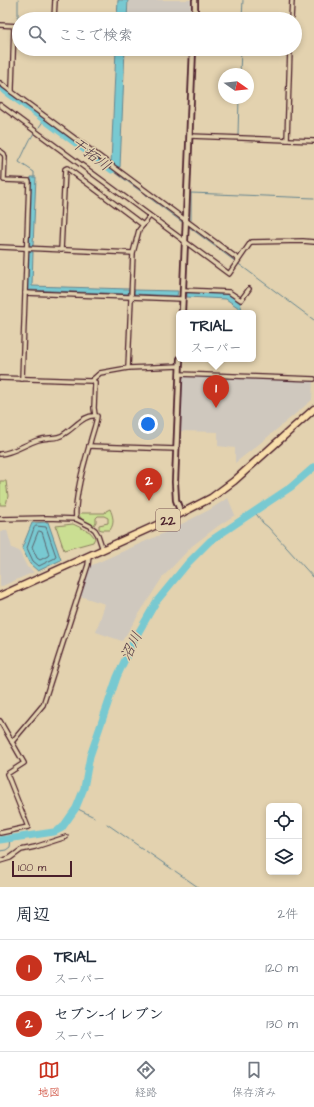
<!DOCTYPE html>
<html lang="ja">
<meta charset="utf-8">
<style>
body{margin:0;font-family:"Architects Daughter","Klee One",sans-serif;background:#f6f6f7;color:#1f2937}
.controls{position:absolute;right:12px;bottom:12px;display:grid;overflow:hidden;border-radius:6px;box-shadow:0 2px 6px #0003}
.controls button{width:36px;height:36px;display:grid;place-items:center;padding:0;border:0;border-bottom:1px solid #e0e1e3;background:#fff;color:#1f2937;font:20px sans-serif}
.compass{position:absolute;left:218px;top:68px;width:36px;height:36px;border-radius:50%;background:#fff;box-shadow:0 2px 6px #0003;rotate:104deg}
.scale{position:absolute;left:12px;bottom:10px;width:60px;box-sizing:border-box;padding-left:4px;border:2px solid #4a1f2b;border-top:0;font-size:11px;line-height:14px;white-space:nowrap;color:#4a1f2b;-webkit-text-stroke:3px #e3d2af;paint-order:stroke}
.you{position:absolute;left:148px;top:424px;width:14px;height:14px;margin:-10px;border:3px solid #fff;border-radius:50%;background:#1a73e8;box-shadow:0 0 0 6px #1a73e833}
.badge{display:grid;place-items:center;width:26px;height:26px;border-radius:50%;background:#c8321e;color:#fff;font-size:13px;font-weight:700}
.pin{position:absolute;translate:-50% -33px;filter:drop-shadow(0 1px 2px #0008)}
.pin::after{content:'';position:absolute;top:21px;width:14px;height:12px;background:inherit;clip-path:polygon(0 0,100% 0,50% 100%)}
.popup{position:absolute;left:176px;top:310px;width:80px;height:52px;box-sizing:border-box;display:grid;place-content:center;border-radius:6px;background:#fff;filter:drop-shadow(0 1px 3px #0005);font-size:13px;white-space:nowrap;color:#747a83}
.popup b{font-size:15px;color:#1f2937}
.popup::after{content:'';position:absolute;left:50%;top:100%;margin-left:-8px;border:8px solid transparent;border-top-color:#fff}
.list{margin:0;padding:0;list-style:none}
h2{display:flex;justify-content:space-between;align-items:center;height:52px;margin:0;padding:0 16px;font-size:17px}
h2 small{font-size:13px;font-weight:400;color:#747a83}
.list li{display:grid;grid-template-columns:26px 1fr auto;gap:12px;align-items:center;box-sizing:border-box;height:56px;padding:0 16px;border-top:1px solid #e0e1e3}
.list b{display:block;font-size:15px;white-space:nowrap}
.list p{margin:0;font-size:13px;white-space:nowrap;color:#747a83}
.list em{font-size:13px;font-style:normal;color:#747a83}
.icon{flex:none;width:22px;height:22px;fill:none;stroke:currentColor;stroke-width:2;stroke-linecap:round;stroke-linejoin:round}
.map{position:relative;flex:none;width:314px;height:887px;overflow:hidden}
.search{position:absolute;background:#fff;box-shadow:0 2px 6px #0003;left:12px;right:12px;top:12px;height:44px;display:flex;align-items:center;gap:10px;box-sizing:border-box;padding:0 14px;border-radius:22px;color:#747a83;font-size:15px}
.sheet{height:164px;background:#fff}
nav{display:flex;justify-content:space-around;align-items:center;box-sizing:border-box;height:56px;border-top:1px solid #e0e1e3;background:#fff;font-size:11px;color:#747a83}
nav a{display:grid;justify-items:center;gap:2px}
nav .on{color:#c8321e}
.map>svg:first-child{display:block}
</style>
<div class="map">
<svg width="314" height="887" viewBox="0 0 314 887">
<rect width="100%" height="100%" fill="#e3d2af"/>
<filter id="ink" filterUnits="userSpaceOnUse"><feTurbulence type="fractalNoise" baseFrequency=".025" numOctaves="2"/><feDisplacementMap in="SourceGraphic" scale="8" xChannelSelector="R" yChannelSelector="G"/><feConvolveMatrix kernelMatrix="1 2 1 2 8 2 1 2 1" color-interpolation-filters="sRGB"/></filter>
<g filter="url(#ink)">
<g fill="#cfc8be">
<path d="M129,0h62l-1,18 -62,-3z"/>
<path d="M182,376l131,4 -1,20 -48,40 -29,23v-15l-17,-2v-14l-38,-1z"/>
<path d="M228,498l7,17 -17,11 -26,20 -30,32 -40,63 -26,-9 9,-28 -25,-8 10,-30 74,-33 45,-23z"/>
<path d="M7,530l5,18 7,3 8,16 7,5 -34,15v-55z"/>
</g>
<g fill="#cade92" stroke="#8a7e5e">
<path d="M0,481h6l2,15 -2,9h-6z"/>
<path d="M110,509c3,7 5,14 0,21h-8l-3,-1v-4l9,-2v-5l-4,-2h-6l-2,2v4l-2,3c-6,-1 -12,-4 -15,-10l2,-2h24l1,-2z"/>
<path d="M73,524l17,8 5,6 -2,4 -29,8 -8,-24z"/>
</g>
<g fill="#78c9d1" stroke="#66858f">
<path d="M118,0h10l-1,19h-10z"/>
<path d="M116,49h9l-5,118h-4l-5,-4z"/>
<path d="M31,177h5l-3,69h-4z"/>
<path d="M28,251l5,1 -1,34 97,3 -1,5 -101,-4z"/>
<path d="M134,290l44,1 -1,5 -43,-2z"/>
<path d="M187,292l41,2 12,9 3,10h-4v-5l-13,-9 -39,-2z"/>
<path d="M48,522l13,38 -23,11 -8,-7 -8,-16 10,-25z"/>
</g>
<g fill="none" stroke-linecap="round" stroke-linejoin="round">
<g stroke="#5c636d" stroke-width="1">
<path d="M36,526l10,1 10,29 -1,2 -16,8 -6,-5 -6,-13 7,-20z"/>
<path d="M39,531l3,1 7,22 -1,2 -8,4 -3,-2 -5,-11 6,-15z"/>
</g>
<g stroke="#66858f" stroke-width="1">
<path d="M242,19l1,-19"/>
<path d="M18,24v-24"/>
<path d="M240,74l1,-25"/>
<path d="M37,130l7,-10"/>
<path d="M238,135l1,-37"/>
<path d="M112,170l70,52"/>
<path d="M34,177v-5l-15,-10c5,-9 9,-20 15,-29"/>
<path d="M191,220v-27l123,5"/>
<path d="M189,227l125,93"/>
<path d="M254,511l9,12 5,4 46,51"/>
<path d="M76,808l18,9"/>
<path d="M107,824l36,25"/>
<path d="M0,851l6,-1 4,-3 1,-8"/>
<path d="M146,851l26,18"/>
<path d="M175,871l23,16"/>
</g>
<g stroke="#78c9d1" stroke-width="7">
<path d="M0,87l112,83"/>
<path d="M0,840l54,-8 8,-4 14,-20 8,-20 6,-32 27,-79 16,-35 23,-40 32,-39 22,-22 81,-54 23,-20"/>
</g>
<g stroke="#4a1f2b" stroke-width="6">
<g id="minor">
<path d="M54,19l1,-19"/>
<path d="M291,19l1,-19"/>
<path d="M0,25l19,1"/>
<path d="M14,26l-2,62v4l226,167"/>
<path d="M0,83l12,9"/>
<path d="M0,105l229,169 22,-32 52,-1 11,1"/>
<path d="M190,136l124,5"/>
<path d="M287,140l3,-91"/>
<path d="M0,151l4,3 1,3 -1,23 25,1 -7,198"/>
<path d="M0,247l133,6"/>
<path d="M61,250l4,-81 2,-1 76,57"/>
<path d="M183,290l46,2 12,8 8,-11"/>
<path d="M25,293l157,6"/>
<path d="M128,368l5,-115 6,-23 11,-14"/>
<path d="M179,374l135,5"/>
<path d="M0,378l91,3 9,-8 28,-5 52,-2"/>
<path d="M93,380l2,3 -1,25 1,7"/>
<path d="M89,446l87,3"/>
<path d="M0,454c14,-1 25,-10 38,-14 12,-4 18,1 29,-8 9,-6 18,-18 30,-16 -1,9 -5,18 -7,27 -6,21 -16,55 -14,76"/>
<path d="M0,519l47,-1 29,1 14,7 5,4 3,5 5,15"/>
<path d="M0,721l24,42 -17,11 21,53 -28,6"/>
<path d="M12,742l31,-37 45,-140 1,-9"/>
<path d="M0,861l10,-3 11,-8 14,-3 31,-10"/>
</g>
</g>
<g stroke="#4a1f2b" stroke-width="8">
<g id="tertiary">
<path d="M195,19v-19"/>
<path d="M182,313l11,-264"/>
<path d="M180,359l-5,123 1,18 5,13"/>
</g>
</g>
<g stroke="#4a1f2b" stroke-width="9">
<path id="primary" d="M0,596l170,-77 41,-21 23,-17 80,-72"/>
</g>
<use href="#minor" stroke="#e3d2af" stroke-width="3.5"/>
<use href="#tertiary" stroke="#e3d2af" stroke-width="4.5"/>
<use href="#primary" stroke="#f8deab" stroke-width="6"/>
</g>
</g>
<g text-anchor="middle" stroke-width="3" stroke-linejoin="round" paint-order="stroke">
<rect fill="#e3d2af" stroke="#785553" stroke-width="1" x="156" y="509" width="24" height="22" rx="3"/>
<g font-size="13" font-weight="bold" fill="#4a1f2b">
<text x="168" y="525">22</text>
</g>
<g font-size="15" font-style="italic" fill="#513844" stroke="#e3d2af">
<text transform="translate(91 154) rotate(37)" y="5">干拓川</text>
<text transform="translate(131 646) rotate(-63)" y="5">沼川</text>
</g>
</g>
</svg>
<div class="controls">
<button><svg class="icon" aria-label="locate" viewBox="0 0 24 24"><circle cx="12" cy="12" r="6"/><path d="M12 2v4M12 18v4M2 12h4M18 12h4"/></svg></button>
<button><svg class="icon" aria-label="layers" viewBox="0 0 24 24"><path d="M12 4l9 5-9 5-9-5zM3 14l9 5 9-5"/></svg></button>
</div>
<svg class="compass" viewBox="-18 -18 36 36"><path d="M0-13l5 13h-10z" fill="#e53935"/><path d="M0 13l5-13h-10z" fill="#747a83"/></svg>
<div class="scale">100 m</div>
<div class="you"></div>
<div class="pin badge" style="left:216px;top:408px">1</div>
<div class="popup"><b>TRIAL</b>スーパー</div>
<div class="pin badge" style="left:149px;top:501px">2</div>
<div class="search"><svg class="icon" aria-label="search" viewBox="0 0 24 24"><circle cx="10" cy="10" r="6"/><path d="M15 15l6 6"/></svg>ここで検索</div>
</div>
<section class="sheet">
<h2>周辺<small>2件</small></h2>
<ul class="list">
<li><span class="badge">1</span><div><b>TRIAL</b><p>スーパー</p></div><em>120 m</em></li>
<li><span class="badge">2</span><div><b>セブン-イレブン</b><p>スーパー</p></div><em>130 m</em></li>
</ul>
</section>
<nav>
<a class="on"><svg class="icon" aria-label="map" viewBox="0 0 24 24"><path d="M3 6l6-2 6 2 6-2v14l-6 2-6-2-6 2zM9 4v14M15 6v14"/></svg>地図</a>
<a><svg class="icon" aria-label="directions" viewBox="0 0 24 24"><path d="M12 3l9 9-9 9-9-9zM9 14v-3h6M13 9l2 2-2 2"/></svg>経路</a>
<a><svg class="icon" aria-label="saved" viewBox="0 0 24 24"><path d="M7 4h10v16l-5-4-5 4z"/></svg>保存済み</a>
</nav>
